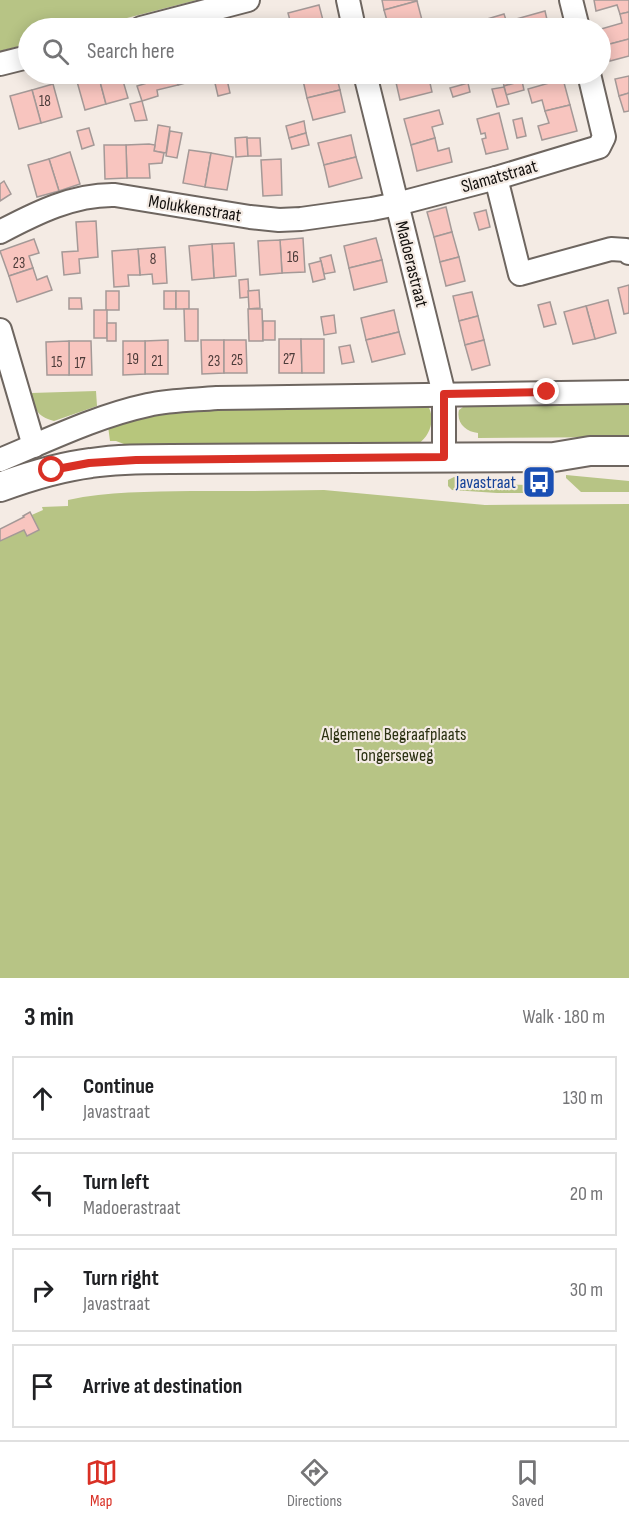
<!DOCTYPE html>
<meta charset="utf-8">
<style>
body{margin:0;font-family:"Sofia Sans Condensed",sans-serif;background:#f2f2f2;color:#202124}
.stop{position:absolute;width:18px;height:18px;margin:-14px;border:4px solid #d93025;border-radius:50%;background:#fff}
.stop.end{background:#d93025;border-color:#fff;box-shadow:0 2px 6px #0008}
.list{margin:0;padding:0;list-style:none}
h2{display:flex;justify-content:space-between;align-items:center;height:78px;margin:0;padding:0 24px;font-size:26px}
h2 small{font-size:20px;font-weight:400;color:#757577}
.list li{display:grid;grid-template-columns:39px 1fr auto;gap:18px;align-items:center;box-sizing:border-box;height:84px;margin:0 12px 12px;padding:0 12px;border:2px solid #e0e0e0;border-radius:0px}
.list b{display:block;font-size:22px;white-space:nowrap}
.list p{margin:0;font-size:20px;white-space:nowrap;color:#757577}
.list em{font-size:20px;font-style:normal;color:#757577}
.icon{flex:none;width:33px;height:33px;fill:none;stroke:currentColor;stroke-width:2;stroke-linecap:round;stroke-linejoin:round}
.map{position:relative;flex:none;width:629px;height:978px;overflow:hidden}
.search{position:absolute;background:#fff;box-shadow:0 3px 15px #0003;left:18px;right:18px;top:18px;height:66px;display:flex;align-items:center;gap:15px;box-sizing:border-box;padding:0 21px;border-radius:33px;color:#757577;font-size:22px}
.sheet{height:462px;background:#fff}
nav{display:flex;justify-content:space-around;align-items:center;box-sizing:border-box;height:84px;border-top:2px solid #e0e0e0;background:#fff;font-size:16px;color:#757577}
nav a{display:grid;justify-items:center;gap:3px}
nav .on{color:#d93025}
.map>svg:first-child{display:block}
</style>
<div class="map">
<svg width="629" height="978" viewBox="0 0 629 978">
<rect width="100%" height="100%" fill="#f4ebe4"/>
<g fill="#b7c485">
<path d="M0,0h197l-109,28h-60v16l-28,7z"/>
<path d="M96,391l1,15 -43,15c-18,-5 -19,-12 -23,-28z"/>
<path d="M629,399v38l-151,1v-5c-12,-1 -22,-10 -19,-23l4,-3v-6z"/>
<path d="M566,475l63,6v11h-48l-15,-14z"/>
<path d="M454,477l35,7 39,1v8h-31l-45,-3 -4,-4v-6z"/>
<path d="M324,490l161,15 144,-1v474h-629v-449l43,-19 -1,-3 26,-1v-6c40,-9 81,-8 123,-9 44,0 88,0 133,-1z"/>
</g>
<path fill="#b7c67c" d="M427,404c9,14 4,31 -9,40l-286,3 -16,-6h-6l-2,-15 62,-16 47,-4z"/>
<g fill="#f8c5bf" stroke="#a49997" stroke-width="1.5">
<path d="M382,0h34l1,1 -33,9z"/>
<path d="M594,0h35v12l-9,2 -3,-9 -21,6z"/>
<path d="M417,1l6,23 -22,4h-12l-5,-18z"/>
<path d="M319,5l6,23h-13v-1l-20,1 -4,-15z"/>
<path d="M545,11l4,17h-38l-2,-7z"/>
<path d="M629,12v27l-23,6 -5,-16 21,-6 -2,-9z"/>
<path d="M504,14l3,9 -18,5 -2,-9z"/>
<path d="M432,21l1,7h-19v-2z"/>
<path d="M629,39v17l-19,5 -4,-16z"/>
<path d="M91,74h7l8,30 -21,6 -9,-32z"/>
<path d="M98,74h23l7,24 -22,6z"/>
<path d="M152,74h23l3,11 -21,5 1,6 -16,5 -5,-15 17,-5z"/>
<path d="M175,74h23l2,5 -22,6z"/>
<path d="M313,74h23l4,16 -33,8 -5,-22z"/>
<path d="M414,74h14l4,18 -32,8 -5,-22z"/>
<path d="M513,74h7l2,7 -18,5 -2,-10z"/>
<path d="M226,75l4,18 -12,3 -4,-17z"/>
<path d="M629,76v17l-10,3 -4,-17z"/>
<path d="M563,79l7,26 -25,6 -3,-11 -10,3 -4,-14z"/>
<path d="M522,81l2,9 -18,5 -2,-9z"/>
<path d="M468,83l2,9 -17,5 -3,-9z"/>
<path d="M53,84l9,33 -21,6 -9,-33z"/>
<path d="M504,87l5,17 -12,3 -5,-18z"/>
<path d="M32,90l9,33 -22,6 -9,-33z"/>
<path d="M340,90l5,22 -32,8 -6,-22z"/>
<path d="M629,93v18l-5,1 -5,-16z"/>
<path d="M142,101l5,19 -12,1 -5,-17z"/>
<path d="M570,105l7,26 -35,9 -4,-14 11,-3 -4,-12z"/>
<path d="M439,110l4,14 -11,3 3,11 -24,7 -7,-26z"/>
<path d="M499,113l9,36 -22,5 -4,-15 4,-1 -1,-5 -4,1 -4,-15z"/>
<path d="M522,118l4,18 -9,2 -4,-18z"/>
<path d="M304,121l2,12 -17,5 -3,-12z"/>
<path d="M158,125l12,2 -4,26 -12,-2z"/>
<path d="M89,128l5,17 -12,4 -5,-18z"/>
<path d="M170,131l12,2 -5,25 -11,-2z"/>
<path d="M306,133l3,12 -17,4 -3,-11z"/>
<path d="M351,135l5,22 -32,8 -6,-22z"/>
<path d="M247,137l1,19 -12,1 -1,-19z"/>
<path d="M247,138h13l1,18h-13z"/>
<path d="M435,138l3,13 11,-3 3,14 -35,9 -6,-26z"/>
<path d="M149,144l6,1 -1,6 10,2 -2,10 -13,1 1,14h-23l-1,-33z"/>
<path d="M104,145h22l1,33 -22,1z"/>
<path d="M189,150l22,3 -6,34 -22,-4z"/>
<path d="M70,152l10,32 -21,7 -10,-32z"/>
<path d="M211,153l22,4 -6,33 -22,-3z"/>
<path d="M356,157l6,21 -33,9 -5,-22z"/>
<path d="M49,159l10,32 -22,6 -9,-32z"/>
<path d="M281,159l1,36 -19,1 -2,-36z"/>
<path d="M4,181l7,13 -11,7v-17z"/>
<path d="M446,207l6,25 -18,5 -7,-25z"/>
<path d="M486,210l4,17 -11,3 -5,-17z"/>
<path d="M96,221l2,36 -19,2 1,14 -16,2 -2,-23 16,-1 -2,-29z"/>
<path d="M452,232l7,25 -19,5 -6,-25z"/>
<path d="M303,238l2,34 -23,1 -2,-33z"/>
<path d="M376,238l6,22 -33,8 -5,-22z"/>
<path d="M34,239l5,14 -10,3 4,12 -24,8 -9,-25z"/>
<path d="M280,240l2,33 -22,2 -2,-34z"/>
<path d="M234,243l2,33 -22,2 -2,-34z"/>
<path d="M212,244l2,34 -22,2 -3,-34z"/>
<path d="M165,247l2,36 -14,1 -1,-10 -12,1 -2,-26z"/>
<path d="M138,249l2,26h-12l1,11 -15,1 -2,-36z"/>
<path d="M331,255l4,17 -11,2 -4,-16z"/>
<path d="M459,257l6,24 -19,5 -6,-24z"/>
<path d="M382,260l5,22 -33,8 -5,-22z"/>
<path d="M321,261l4,18 -12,3 -4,-18z"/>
<path d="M33,268l4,12 10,-4 5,14 -35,12 -8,-26z"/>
<path d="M248,279l1,18 -9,1 -1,-18z"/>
<path d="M629,285v28l-5,1 -6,-26z"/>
<path d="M259,290l1,18 -11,1 -1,-18z"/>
<rect x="106" y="291" width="13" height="19"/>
<rect x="164" y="291" width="12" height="18"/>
<rect x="176" y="291" width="13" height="18"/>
<path d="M472,292l6,24 -19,5 -6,-25z"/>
<path d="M69,298h12l1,11h-13z"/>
<path d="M608,300l8,33 -21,6 -9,-33z"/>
<path d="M550,302l6,22 -12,3 -6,-22z"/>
<path d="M586,306l9,33 -22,5 -9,-32z"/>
<path d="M184,309h14v32h-13z"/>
<path d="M248,309h14l1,32h-14z"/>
<rect x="94" y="310" width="13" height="28"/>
<path d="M394,310l5,22 -33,8 -5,-22z"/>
<path d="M334,315l2,18 -12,2 -3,-18z"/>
<path d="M478,316l6,24 -19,5 -6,-24z"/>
<rect x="263" y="321" width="12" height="19"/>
<rect x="107" y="323" width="9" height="18"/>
<path d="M399,332l6,22 -33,8 -6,-22z"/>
<path d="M279,339h22l1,34h-23z"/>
<path d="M301,339h23v34h-22z"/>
<path d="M168,340v34h-23v-33z"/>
<path d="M201,340h23v33l-22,1z"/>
<path d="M224,340h22l1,33h-23z"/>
<path d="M484,340l6,25 -18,5 -7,-25z"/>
<path d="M69,341h22l1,34h-23z"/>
<path d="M69,341v34h-22l-1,-33z"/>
<path d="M123,341h22v33l-22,1z"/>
<path d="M350,345l4,17 -12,2 -3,-17z"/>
<path d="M30,512l9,18 -12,6 -3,-6 -24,11v-12l24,-12 -1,-1z"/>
</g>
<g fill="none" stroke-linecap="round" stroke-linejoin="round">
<g stroke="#6e6660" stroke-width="26">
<g id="minor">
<path d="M348,0l6,28"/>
<path d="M571,0l7,28"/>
<path d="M141,28l107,-28"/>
<path d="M0,64l28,-7"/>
<path d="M365,74l79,320v63"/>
<path d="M496,178l24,96 91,-25 15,1 3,3"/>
<path d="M0,232c36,-19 74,-38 115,-37l135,22 29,3 22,-1 71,-10 25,-5 99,-26 103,-31 5,-10 -15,-63"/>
<path d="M0,330l34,116"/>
<path d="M0,460c48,-20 97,-44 148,-55 22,-5 46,-5 69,-7l412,-6"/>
</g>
</g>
<g stroke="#6e6660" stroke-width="32">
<path id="tertiary" d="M0,487c30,-11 59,-20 91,-24 26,-4 53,-4 80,-4l383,-2 36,-6h39"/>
</g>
<use href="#minor" stroke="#fff" stroke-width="22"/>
<use href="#tertiary" stroke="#fff" stroke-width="28"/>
</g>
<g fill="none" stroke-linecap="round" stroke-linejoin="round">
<path stroke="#d93025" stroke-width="8" d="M52,470l37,-7 47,-3 308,-3v-63l103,-2"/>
</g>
<defs>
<g id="bus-square" transform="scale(1.725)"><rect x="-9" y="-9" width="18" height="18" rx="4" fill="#1a4fb4" stroke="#f4ebe4"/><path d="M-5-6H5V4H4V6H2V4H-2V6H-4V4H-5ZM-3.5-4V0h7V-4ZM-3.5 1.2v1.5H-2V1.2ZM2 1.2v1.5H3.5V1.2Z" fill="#fff"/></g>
</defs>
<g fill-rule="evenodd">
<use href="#bus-square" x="539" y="482"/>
</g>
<g text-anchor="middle" stroke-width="4.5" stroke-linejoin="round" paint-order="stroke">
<g font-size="15" fill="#4c3c3a">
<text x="45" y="106">18</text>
<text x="293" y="262">16</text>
<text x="153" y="264">8</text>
<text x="19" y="268">23</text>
<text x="133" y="364">19</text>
<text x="289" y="364">27</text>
<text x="237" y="365">25</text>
<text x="157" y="366">21</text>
<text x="214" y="366">23</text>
<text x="57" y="367">15</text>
<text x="80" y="368">17</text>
</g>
<g font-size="18" fill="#120f0d" stroke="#f4ebe4">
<text transform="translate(499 176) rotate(-16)" y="6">Slamatstraat</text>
<text transform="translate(195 208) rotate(9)" y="6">Molukkenstraat</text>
<text transform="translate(412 264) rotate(76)" y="6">Madoerastraat</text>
</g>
<g font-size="18" fill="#164399" stroke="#f4ebe4" text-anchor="end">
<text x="516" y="488">Javastraat</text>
</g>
<g font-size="18" fill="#2b3111" stroke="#f4ebe4">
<text x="394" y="740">Algemene Begraafplaats<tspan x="394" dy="21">Tongerseweg</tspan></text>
</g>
</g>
</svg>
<div class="stop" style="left:52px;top:470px"></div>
<div class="stop end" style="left:547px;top:392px"></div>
<div class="search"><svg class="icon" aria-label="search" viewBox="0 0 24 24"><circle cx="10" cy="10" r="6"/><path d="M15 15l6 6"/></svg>Search here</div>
</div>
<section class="sheet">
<h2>3 min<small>Walk · 180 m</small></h2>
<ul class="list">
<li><svg class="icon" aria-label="ahead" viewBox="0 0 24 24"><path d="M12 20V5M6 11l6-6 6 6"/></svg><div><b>Continue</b><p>Javastraat</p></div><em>130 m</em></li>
<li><svg class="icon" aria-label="left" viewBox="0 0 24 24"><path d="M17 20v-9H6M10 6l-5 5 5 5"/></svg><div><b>Turn left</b><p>Madoerastraat</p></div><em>20 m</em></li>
<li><svg class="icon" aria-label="right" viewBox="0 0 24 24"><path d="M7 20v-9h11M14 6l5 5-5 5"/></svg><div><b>Turn right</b><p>Javastraat</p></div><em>30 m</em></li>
<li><svg class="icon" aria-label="arrive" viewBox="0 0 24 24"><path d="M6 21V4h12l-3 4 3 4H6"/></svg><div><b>Arrive at destination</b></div></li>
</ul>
</section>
<nav>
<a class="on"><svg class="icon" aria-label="map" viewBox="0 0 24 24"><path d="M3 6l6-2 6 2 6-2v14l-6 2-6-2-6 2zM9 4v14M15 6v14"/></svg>Map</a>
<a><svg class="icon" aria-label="directions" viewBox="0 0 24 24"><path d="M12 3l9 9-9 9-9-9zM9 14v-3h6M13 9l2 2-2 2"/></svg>Directions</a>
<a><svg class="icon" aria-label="saved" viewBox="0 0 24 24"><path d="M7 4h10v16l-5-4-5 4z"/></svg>Saved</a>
</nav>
